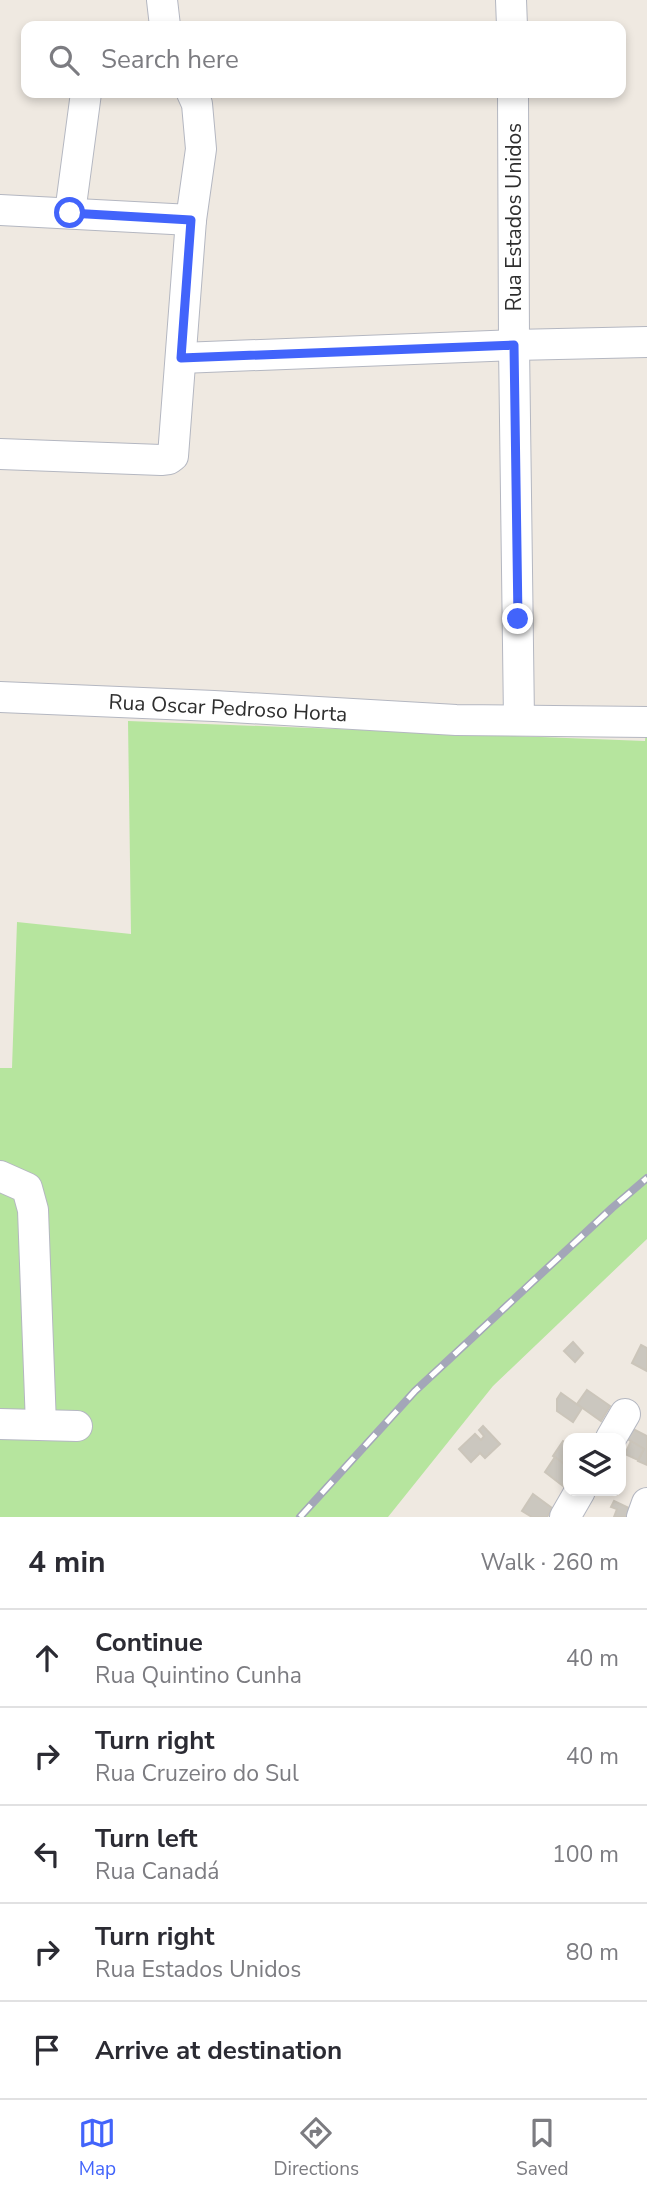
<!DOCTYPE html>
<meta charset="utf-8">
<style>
body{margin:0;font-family:"Nunito Sans",sans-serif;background:#f7f7f7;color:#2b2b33}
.controls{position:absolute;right:21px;bottom:21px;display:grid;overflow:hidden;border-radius:14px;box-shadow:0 4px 10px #0003}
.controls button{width:63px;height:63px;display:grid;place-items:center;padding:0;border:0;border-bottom:2px solid #e1e1e2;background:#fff;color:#2b2b33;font:35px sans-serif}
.stop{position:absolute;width:21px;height:21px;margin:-16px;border:5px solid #4264fb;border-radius:50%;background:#fff}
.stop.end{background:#4264fb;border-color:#fff;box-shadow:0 2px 7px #0008}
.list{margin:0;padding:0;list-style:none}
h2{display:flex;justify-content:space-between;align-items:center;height:91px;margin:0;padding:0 28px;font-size:30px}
h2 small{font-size:23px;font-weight:400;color:#7c7c81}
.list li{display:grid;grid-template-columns:46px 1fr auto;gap:21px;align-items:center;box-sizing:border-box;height:98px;padding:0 28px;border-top:2px solid #e1e1e2}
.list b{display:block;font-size:26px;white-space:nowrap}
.list p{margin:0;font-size:23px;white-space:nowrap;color:#7c7c81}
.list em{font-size:23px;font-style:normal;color:#7c7c81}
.icon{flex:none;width:38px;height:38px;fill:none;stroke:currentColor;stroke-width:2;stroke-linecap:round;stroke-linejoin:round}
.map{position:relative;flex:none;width:647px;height:1517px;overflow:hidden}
.search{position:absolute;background:#fff;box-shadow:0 4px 10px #0003;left:21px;right:21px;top:21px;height:77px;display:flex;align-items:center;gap:18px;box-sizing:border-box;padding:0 24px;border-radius:14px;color:#7c7c81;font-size:26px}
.sheet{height:581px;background:#fff}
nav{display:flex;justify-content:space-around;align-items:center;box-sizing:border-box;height:98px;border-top:2px solid #e1e1e2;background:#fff;font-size:19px;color:#7c7c81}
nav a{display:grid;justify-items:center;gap:4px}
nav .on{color:#4264fb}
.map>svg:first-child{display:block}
</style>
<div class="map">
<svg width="647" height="1517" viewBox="0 0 647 1517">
<rect width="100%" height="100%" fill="#efe9e1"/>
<path fill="#b6e59e" d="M128,721l517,20 2,-17v515l-154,147 -105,131h-388v-449h12l5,-146 114,12z"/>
<g fill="#cbc7bf" stroke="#cbc5ba" stroke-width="2">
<path d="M573,1342l10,11 -8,9 -11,-11z"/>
<path d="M641,1345l6,3v23l-15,-8z"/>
<path d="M587,1390l23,16 -9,15 -24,-17z"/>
<path d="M561,1393l21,15 -9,14 -16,-11v-12z"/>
<path d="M483,1426l17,18 -15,14 -5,-5 -9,9 -12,-13 16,-15 6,6 3,-4 -5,-6z"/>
<path d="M633,1429l14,7v29l-9,-4 6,-12 -17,-10z"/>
<path d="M563,1441l5,3v23l-15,-11z"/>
<path d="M631,1441l13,8 -6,11 -13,-6z"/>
<path d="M555,1457l13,10 -1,22 -22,-17z"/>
<path d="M533,1494l19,14 -5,9h-15l-10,-6z"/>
<path d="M614,1501l19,9 -3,7h-16l3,-8 -6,-2z"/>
</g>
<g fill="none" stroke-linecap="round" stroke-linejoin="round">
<g stroke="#b4b7c1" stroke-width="32">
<g id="minor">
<path d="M162,0l3,26"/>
<path d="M511,0l1,26"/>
<path d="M513,93l1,252 5,375"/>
<path d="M0,210l191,10"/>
<path d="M70,213l16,-120"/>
<path d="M181,358l333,-13 133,-3"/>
<path d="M0,454l161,6 8,-1 4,-3 18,-236 10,-71 -4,-45 -5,-11"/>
<path d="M0,697l214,9 242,14 191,2"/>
<path d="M0,1176l27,12 6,22 8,215"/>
<path d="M0,1424l77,2"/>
<path d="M611,1438l14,-24"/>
<path d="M565,1517l15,-26"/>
<path d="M642,1517l5,-14"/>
</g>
</g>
<use href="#minor" stroke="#fff" stroke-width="30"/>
<g stroke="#a3a6b8" stroke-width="8">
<path id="rail" d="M300,1517l115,-126 197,-183 35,-30"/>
</g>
<use href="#rail" stroke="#fff" stroke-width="5" stroke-dasharray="16" stroke-linecap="butt"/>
</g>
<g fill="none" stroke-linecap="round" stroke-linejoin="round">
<path stroke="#4264fb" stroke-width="9" d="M70,213l121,7 -10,138 333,-13 4,274"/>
</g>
<g text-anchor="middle" stroke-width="5" stroke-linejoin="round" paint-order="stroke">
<g font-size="21" fill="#2e2e2e" stroke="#fff">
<text transform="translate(514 217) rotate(-90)" y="7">Rua Estados Unidos</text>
<text transform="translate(228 708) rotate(3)" y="7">Rua Oscar Pedroso Horta</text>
</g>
</g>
</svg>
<div class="controls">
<button><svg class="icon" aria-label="layers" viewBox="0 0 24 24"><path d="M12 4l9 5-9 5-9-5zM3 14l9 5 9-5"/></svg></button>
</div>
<div class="stop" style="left:70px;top:213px"></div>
<div class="stop end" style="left:518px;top:619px"></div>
<div class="search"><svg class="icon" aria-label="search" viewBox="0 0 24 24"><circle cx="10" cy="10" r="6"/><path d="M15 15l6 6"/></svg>Search here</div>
</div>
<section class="sheet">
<h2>4 min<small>Walk · 260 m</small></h2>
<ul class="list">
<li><svg class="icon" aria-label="ahead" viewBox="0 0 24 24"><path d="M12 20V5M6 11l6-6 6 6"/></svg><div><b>Continue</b><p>Rua Quintino Cunha</p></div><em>40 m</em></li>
<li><svg class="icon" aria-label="right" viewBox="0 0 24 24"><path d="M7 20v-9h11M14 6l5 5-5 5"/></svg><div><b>Turn right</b><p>Rua Cruzeiro do Sul</p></div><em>40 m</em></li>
<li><svg class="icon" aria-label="left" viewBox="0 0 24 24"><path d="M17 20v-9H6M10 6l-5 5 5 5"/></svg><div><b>Turn left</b><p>Rua Canadá</p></div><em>100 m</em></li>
<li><svg class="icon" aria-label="right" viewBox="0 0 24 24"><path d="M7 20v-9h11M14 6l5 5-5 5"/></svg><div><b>Turn right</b><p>Rua Estados Unidos</p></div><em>80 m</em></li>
<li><svg class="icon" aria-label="arrive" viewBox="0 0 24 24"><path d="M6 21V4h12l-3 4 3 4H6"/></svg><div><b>Arrive at destination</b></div></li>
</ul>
</section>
<nav>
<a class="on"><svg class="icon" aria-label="map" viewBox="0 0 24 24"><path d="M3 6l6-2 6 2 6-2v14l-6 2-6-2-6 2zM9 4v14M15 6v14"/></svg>Map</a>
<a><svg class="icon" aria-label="directions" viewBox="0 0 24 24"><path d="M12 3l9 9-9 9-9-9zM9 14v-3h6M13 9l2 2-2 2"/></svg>Directions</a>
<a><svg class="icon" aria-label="saved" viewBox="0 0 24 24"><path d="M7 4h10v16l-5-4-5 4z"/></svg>Saved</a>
</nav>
